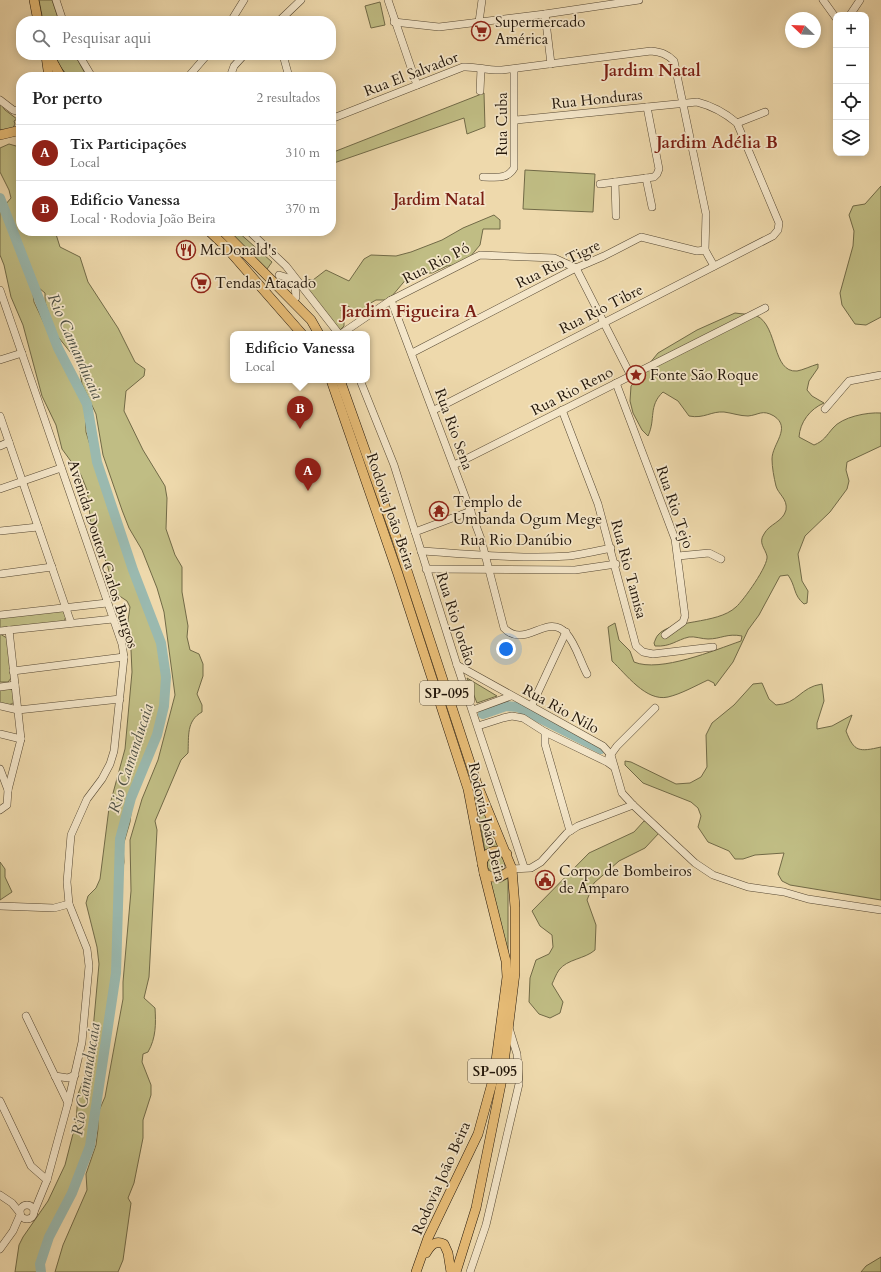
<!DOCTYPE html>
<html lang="pt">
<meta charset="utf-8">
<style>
body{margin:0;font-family:Cardo,serif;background:#f2f2f2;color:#222}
.controls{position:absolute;right:12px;top:12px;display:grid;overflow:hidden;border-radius:8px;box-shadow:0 2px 10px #0003}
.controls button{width:36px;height:36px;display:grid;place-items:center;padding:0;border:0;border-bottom:1px solid #e0e0e0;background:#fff;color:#222;font:20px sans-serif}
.compass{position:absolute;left:785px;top:12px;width:36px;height:36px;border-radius:50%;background:#fff;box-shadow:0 2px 10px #0003;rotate:293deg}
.you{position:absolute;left:506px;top:649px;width:14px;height:14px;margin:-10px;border:3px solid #fff;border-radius:50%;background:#1a73e8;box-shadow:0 0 0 6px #1a73e833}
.badge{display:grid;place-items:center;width:26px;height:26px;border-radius:50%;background:#8f2418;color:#fff;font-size:13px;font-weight:700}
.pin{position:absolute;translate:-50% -33px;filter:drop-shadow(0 1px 2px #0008)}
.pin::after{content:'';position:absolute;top:21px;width:14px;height:12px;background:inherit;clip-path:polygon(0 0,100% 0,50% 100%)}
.popup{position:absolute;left:230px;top:331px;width:140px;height:52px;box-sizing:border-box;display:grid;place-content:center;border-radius:8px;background:#fff;filter:drop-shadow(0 1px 3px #0005);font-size:13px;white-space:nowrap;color:#767676}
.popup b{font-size:15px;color:#222}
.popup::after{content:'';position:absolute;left:50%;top:100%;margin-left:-8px;border:8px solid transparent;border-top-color:#fff}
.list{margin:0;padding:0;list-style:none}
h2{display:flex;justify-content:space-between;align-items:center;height:52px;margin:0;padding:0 16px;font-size:17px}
h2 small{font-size:13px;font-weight:400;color:#767676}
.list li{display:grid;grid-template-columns:26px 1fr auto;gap:12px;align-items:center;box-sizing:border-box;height:56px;padding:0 16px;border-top:1px solid #e0e0e0}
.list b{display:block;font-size:15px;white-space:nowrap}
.list p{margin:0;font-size:13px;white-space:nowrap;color:#767676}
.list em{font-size:13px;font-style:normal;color:#767676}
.icon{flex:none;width:22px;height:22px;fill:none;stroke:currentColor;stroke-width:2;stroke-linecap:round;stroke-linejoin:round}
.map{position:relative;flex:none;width:881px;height:1272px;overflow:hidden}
.search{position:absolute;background:#fff;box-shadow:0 2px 10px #0003;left:16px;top:16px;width:320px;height:44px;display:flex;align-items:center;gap:10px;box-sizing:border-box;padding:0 14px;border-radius:16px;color:#767676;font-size:15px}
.panel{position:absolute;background:#fff;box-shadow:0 2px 10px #0003;left:16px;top:72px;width:320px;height:164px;border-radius:16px}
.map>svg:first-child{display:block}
</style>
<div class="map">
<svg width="881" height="1272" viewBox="0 0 881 1272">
<rect width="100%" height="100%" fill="#eed9ac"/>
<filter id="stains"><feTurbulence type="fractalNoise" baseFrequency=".005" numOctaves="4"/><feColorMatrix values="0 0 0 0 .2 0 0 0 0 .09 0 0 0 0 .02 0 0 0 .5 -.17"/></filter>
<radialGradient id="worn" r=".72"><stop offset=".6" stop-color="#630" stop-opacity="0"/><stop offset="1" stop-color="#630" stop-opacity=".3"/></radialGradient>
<g fill="#c0bd84" stroke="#716a47">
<path d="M39,0h13l7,21h-16z"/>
<path d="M380,2l5,23 -14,3 -6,-22z"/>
<path d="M54,55h21l12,22h-18l-12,-14z"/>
<path d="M484,93l1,34 -18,7 -3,-16 -133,46v-11z"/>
<path d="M0,103l5,7 12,9 -3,2 1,3 -4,8 -11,-2z"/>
<path d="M9,144l7,2 5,4v81h34l5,16 20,10 8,25 30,46 17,34 10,7 -1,7 -18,15 -2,20 19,39 22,36 2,12 -1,31 9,26 7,12v25l6,34 -1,11 3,13 9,4 4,10v12l-6,18 5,11v7c-16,9 -13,24 -14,41l-7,7 -26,61 2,9 -8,147 -5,21 11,10c1,16 1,30 -7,44l-5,2 -1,8 9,23v10l-8,25v18l-9,45 -6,15 3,5 -8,57 -5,12h-63l8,-27 24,-55 -1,-16 10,-29 2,-16v-16l7,-16 18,-98v-17l8,-91 -1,-51 12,-41 16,-39 17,-65 -11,-83 -7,-24 -15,-38 -13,-22 -7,-18 -19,-55 -7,-41 -14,-30 -3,-17 -8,-14 -16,-20 -10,-31v-9l-6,-5 -6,6 1,8 36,76 10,14 5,15 1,25 34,110 11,22 13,40 12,22 9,40v44l-15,48 -17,38 -3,26 -7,24 1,16 -8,50 3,34 -1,33 -19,82 -10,82 -13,35 -25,52 -10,33v9h-26l4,-27 4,-8 25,-36 17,-36 11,-43 2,-28 12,-31 9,-99 -2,-17 -11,-44 2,-7 8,-8 4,-9 9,-71 16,-59 7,-77 -1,-22 -4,-23 3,-20 -3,-6 -12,-8 -8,-29 -16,-39 -4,-35 -6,-15 -19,-26 -6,-24 -14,-29 -19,-71 -12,-28 -7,-32 -4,-10v-54l5,4 6,-7 -2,-8 -9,-18v-24z"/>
<path d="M525,170l70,4 -2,38 -70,-3z"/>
<path d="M881,186v131l-15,8 -11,-1 -13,-19 -2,-12 13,-47 1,-15 -5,-16 4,-9 12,-2z"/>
<path d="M494,215l6,5v9h-17l-3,16 -10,12 -15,8 -8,1 -15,7h-17l-7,4 -16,19 -7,4h-9l-7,4 -5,7h-9l-7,-5 -7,4 3,8v8l-6,6 -29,-39 -4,-14 8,1 13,-10 23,11 15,-22 7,-4 25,1 15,-4 31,-12 21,-12z"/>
<path d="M227,231h10l35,31 -5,7z"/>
<path d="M735,313c6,1 15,1 22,3 21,10 15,57 40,55 6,-1 14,-5 21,-7v4l-9,13 -2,9 5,6 12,7c-14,6 -24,19 -25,34l15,8c10,-4 12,-9 19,-17 9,-11 34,-16 48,-15v33l-34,16 -1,8 3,11 -2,8 -17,23 -25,24 -7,18 4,27 6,10 -1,12 -3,1c-11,-9 -8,-18 -16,-29l-8,1 -21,39 -11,15 -15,32 -18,24 -1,-3 -6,-3c-13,6 -27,14 -40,17 -22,5 -42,-23 -56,-36l-4,-34 7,-4 4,17 11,11 4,11c26,11 81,-12 107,-21l1,-5c-15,-3 -21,3 -34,3 -6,0 -14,-3 -19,-2 -13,3 -18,10 -34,9l-1,-3c1,-2 2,-6 4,-8 13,-16 59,-10 78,-28 7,-6 33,-42 31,-51 -2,-8 -9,-13 -3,-22 5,-10 19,-12 22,-24 2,-11 -8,-16 -10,-24 -2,-8 -4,-19 -4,-27 0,-15 20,-31 2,-43 -12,-7 -15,-1 -26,0 -8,0 -16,-3 -24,-4 -13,-1 -20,7 -35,4l-11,-15 -15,-9c-15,14 -7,27 -15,44l-6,-6 -9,-17 -3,-12 1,-15 27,-33 39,-23z"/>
<path d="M62,610l4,6 -2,6 -64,7v-11z"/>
<path d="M0,634l7,4 5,39 -4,5h-8z"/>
<path d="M467,678l30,18 -20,7z"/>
<path d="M762,683l7,16 7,6c22,-1 24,-18 46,-21l2,17 -7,22v6l15,-3 20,-11 -6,16c8,21 13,21 35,16v153l-91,-15 -8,-4 -4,-7 6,-21 -29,2 -12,4h-8l-6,-8 -21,-9 -10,-15 3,-11 -3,-8 -7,-6 -48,-19 -18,-18v-4l6,1 45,22 14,-1 11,-6 6,-10 -1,-32 6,-12 22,-18 19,-21z"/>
<path d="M0,689h11l3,3 1,9c-4,5 -9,4 -15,2z"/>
<path d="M474,787l26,60 -7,-1 -8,5z"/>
<path d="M644,821l6,1 9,11 -14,15 -26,13 -25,22 -7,17 9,25 -1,25c-10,9 -28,9 -36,20 -3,4 -5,10 -7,14l11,18 -3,11 -10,5 -11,-4 -10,-12 1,-24 6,-18 13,-6 4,-7 -1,-12 -12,-9 -8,-15 57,-58 45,-21z"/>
<circle cx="496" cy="864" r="9"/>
<path d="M0,862l5,7v8l7,15 -12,8z"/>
<path d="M508,878v75l-18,-72 11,1z"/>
<path d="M881,1257v15h-20l5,-6z"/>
</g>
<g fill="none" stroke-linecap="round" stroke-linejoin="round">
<g stroke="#9ab9af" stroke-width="10">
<path d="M0,198l58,150 29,56 10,58 36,108 28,73 5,34 -2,29 -7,29 -26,63 -11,41 -4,134 -26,173 -18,47 -23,44 -9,27 1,8"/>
<path d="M483,714l23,-8 12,1 83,42"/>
</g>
<g stroke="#554732" stroke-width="8">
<g id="minor">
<path d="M56,0l7,21"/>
<path d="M388,0l29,85"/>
<path d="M823,0l13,18"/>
<path d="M545,14l6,50"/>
<path d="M850,15l10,-15"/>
<path d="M231,21l13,-21"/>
<path d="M279,21l22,-21"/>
<path d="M394,22l45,5 106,-13 94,-14"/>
<path d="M479,22l3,-22"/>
<path d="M79,55l13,22"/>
<path d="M283,55l6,22"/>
<path d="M188,77l19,-22"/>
<path d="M230,77l4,-11 10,-11"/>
<path d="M480,91l1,-22"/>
<path d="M0,100l13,10 8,2"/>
<path d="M331,119l132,-52c13,-1 25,4 39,3l149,-19c10,1 16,3 23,10l32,153 -1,36"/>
<path d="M737,123l28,-11"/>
<path d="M483,177c13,0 24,3 31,-9v-99"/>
<path d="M646,178l6,29"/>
<path d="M615,182l1,34"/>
<path d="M600,184l54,-7 3,-3 2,-5 -12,-62"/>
<path d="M249,231l37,35 53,68"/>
<path d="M279,275l13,4 3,7 1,11"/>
<path d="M0,290l122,354 2,13 -10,94 -4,13 -8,15 -15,20 -16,36 -4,47 2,22 18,45 2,17 -7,76 -14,61 -21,77 -13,32"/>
<path d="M391,300l90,239 23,89c21,22 43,-16 62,5 10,11 14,28 21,41"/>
<path d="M341,334l50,-34 89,-45 74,3 22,10 55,108"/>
<path d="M412,353l164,-85 28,-12 37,-19 56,14 8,-1 9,16"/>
<path d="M0,360l22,-7"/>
<path d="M360,380l34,85 63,200 67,202"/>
<path d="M616,383l59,156 10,77 -2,6 -18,13"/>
<path d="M825,409l24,-28 32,-6"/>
<path d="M434,410l339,-174 5,-6 1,-7 -42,-100c-13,-11 -24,-17 -40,-21l-181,18"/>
<path d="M562,410l36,94 38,142 7,6 10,2 60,-7"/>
<path d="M0,416l71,207"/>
<path d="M0,446l9,-4"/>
<path d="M454,465l311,-157"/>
<path d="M0,489l61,-21"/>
<path d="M0,531l38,-4"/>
<path d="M415,532l56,-21"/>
<path d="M421,551c49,3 99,8 148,5 14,-2 28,-5 42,-8"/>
<path d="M678,556l31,-3 12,6"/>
<path d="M426,569l149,1 41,-6"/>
<path d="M0,574l52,-7"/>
<path d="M0,615l107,-12"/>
<path d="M0,631l113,-12"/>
<path d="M457,665l146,81 8,9 11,38 11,12 62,58 18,12 35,12 36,5 24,7 73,11"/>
<path d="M13,671l111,-14"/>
<path d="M0,687l15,-2"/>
<path d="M532,705l34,-73"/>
<path d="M0,706l18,4 102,-11"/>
<path d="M473,710l38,-14"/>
<path d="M478,726l25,-8 9,-2 11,2 22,14 62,30 7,5"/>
<path d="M545,732v12l25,87"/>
<path d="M0,734l21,5"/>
<path d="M609,757l8,-11 38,-38"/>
<path d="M0,769l8,21"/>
<path d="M0,810l7,-5 1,-15 13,-51 -12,-109"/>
<path d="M512,869l19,-1 10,-6 26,-29 11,-7 55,-21"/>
<path d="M0,906l54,2 15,-4"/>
<path d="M26,1016l42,87"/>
<path d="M55,1076l13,2 7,-3"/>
<path d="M0,1101l31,65 16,14"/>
<path d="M0,1195l12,8 8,10"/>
<circle cx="27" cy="1212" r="7"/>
<path d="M0,1249l13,-18 7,-16"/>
<path d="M470,1272l16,-47 33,-141 -2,-30 -8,-26"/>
</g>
</g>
<g stroke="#22160a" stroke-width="10">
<g id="major">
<path d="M34,0l4,21"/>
<path d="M49,55l12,22"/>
<path d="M46,56l3,21"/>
<path d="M0,135l21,-5"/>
<path d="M209,231l17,16 76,87"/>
<path d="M223,231l88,89 8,14"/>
<path d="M331,380l67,194 70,215 16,84 22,88 1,16 -13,99 -16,58 -50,104 -12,34"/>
<path d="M340,380l57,160 80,244 35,85 3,38v66l-13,106 -26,129 -20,64"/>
<path d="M482,864c3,-13 14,-16 25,-10"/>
<path d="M484,873c11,8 18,4 28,-4"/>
<path d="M426,1253c5,-8 9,-13 18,-9l4,9 3,19"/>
</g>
</g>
<use href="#minor" stroke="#f4e6c9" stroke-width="7"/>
<use href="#major" stroke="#e7bc76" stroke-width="9"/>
</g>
<defs>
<g id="supermarket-ring" transform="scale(1)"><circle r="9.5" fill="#f4e6c9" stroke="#8f2418" stroke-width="1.5"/><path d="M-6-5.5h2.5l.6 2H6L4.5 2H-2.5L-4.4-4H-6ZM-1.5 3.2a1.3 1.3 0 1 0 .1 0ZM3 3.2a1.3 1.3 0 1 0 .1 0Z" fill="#8f2418"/></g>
<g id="restaurant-ring" transform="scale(1)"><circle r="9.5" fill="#f4e6c9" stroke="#8f2418" stroke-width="1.5"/><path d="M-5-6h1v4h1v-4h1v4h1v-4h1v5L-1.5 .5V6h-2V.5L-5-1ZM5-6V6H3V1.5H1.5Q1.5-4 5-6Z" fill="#8f2418"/></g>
<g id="sight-ring" transform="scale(1)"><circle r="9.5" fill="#f4e6c9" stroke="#8f2418" stroke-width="1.5"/><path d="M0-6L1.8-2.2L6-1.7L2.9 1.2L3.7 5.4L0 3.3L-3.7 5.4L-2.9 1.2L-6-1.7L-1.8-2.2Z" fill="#8f2418"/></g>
<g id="temple-ring" transform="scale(1)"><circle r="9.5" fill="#f4e6c9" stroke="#8f2418" stroke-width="1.5"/><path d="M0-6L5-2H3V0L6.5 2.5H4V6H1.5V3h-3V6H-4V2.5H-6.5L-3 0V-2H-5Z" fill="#8f2418"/></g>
<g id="civic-ring" transform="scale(1)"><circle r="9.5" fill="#f4e6c9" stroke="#8f2418" stroke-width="1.5"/><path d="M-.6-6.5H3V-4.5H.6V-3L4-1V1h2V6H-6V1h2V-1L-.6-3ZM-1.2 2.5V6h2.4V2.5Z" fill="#8f2418"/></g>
</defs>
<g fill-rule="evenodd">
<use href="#supermarket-ring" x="481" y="31"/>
<use href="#restaurant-ring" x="186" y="250"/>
<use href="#supermarket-ring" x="201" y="283"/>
<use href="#sight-ring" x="636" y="375"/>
<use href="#temple-ring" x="439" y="511"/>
<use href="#civic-ring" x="545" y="880"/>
</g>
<g text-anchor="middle" stroke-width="3.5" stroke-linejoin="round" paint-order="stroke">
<g fill="#f4e6c9" stroke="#615443" stroke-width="1">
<rect x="420" y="681" width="54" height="24" rx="3"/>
<rect x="468" y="1059" width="54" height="24" rx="3"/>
</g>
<g font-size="14" font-weight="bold" fill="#22160a">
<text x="447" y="698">SP-095</text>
<text x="495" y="1076">SP-095</text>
</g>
<g font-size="15" fill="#22160a" stroke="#f4e6c9" text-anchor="start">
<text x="495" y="27">Supermercado<tspan x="495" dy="17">América</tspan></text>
<text x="200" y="255">McDonald's</text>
<text x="215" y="288">Tendas Atacado</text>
<text x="650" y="380">Fonte São Roque</text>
<text x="453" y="507">Templo de<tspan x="453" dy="17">Umbanda Ogum Mege</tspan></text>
<text x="559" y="876">Corpo de Bombeiros<tspan x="559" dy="17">de Amparo</tspan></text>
</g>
<g font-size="15" fill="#22160a" stroke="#f4e6c9">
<text transform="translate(411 74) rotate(-21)" y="5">Rua El Salvador</text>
<text transform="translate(597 99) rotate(-6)" y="5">Rua Honduras</text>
<text transform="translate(502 124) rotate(-90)" y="5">Rua Cuba</text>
<text transform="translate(436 263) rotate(-27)" y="5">Rua Rio Pó</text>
<text transform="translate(558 264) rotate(-26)" y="5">Rua Rio Tigre</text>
<text transform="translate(601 309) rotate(-27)" y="5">Rua Rio Tibre</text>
<text transform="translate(572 391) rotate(-27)" y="5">Rua Rio Reno</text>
<text transform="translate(454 429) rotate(70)" y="5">Rua Rio Sena</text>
<text transform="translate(675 507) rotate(71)" y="5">Rua Rio Tejo</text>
<text transform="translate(391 511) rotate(71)" y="5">Rodovia João Beira</text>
<text x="516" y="545">Rua Rio Danúbio</text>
<text transform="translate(103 554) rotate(72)" y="5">Avenida Doutor Carlos Burgos</text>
<text transform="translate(629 569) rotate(75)" y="5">Rua Rio Tamisa</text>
<text transform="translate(456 619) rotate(72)" y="5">Rua Rio Jordão</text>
<text transform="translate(561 709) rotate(29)" y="5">Rua Rio Nilo</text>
<text transform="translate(487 822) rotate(77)" y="5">Rodovia João Beira</text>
<text transform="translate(441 1178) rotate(-66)" y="5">Rodovia João Beira</text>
</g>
<g font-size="16" font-weight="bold" fill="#7a1f14" stroke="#f4e6c9">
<text x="439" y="205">Jardim Natal</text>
</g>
<g font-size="16" font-style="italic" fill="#4c4f44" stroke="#f4e6c9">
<text transform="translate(76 346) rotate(66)" y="6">Rio Camanducaia</text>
<text transform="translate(130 758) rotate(-72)" y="6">Rio Camanducaia</text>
<text transform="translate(85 1079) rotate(-81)" y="6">Rio Camanducaia</text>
</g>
<g font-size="17" font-weight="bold" fill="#7a1f14" stroke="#f4e6c9">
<text x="652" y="76">Jardim Natal</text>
<text x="717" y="148">Jardim Adélia B</text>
<text x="409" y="317">Jardim Figueira A</text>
</g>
</g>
<rect width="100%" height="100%" filter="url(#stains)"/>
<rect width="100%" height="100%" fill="url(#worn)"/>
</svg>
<div class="controls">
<button>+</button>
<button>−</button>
<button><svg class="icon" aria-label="locate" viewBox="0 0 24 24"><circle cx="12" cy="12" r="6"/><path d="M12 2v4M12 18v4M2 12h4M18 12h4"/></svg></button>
<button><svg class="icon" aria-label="layers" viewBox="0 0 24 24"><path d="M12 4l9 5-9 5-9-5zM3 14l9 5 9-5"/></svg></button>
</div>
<svg class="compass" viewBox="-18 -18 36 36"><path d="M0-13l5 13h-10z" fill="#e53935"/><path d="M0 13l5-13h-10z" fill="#767676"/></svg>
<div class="you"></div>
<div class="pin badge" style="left:308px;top:491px">A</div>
<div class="pin badge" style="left:300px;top:429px">B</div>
<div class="popup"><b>Edifício Vanessa</b>Local</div>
<div class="search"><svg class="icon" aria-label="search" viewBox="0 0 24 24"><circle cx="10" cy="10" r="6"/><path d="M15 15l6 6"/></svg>Pesquisar aqui</div>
<section class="panel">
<h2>Por perto<small>2 resultados</small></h2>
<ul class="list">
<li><span class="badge">A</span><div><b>Tix Participações</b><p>Local</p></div><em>310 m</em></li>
<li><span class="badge">B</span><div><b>Edifício Vanessa</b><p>Local · Rodovia João Beira</p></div><em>370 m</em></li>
</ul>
</section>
</div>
